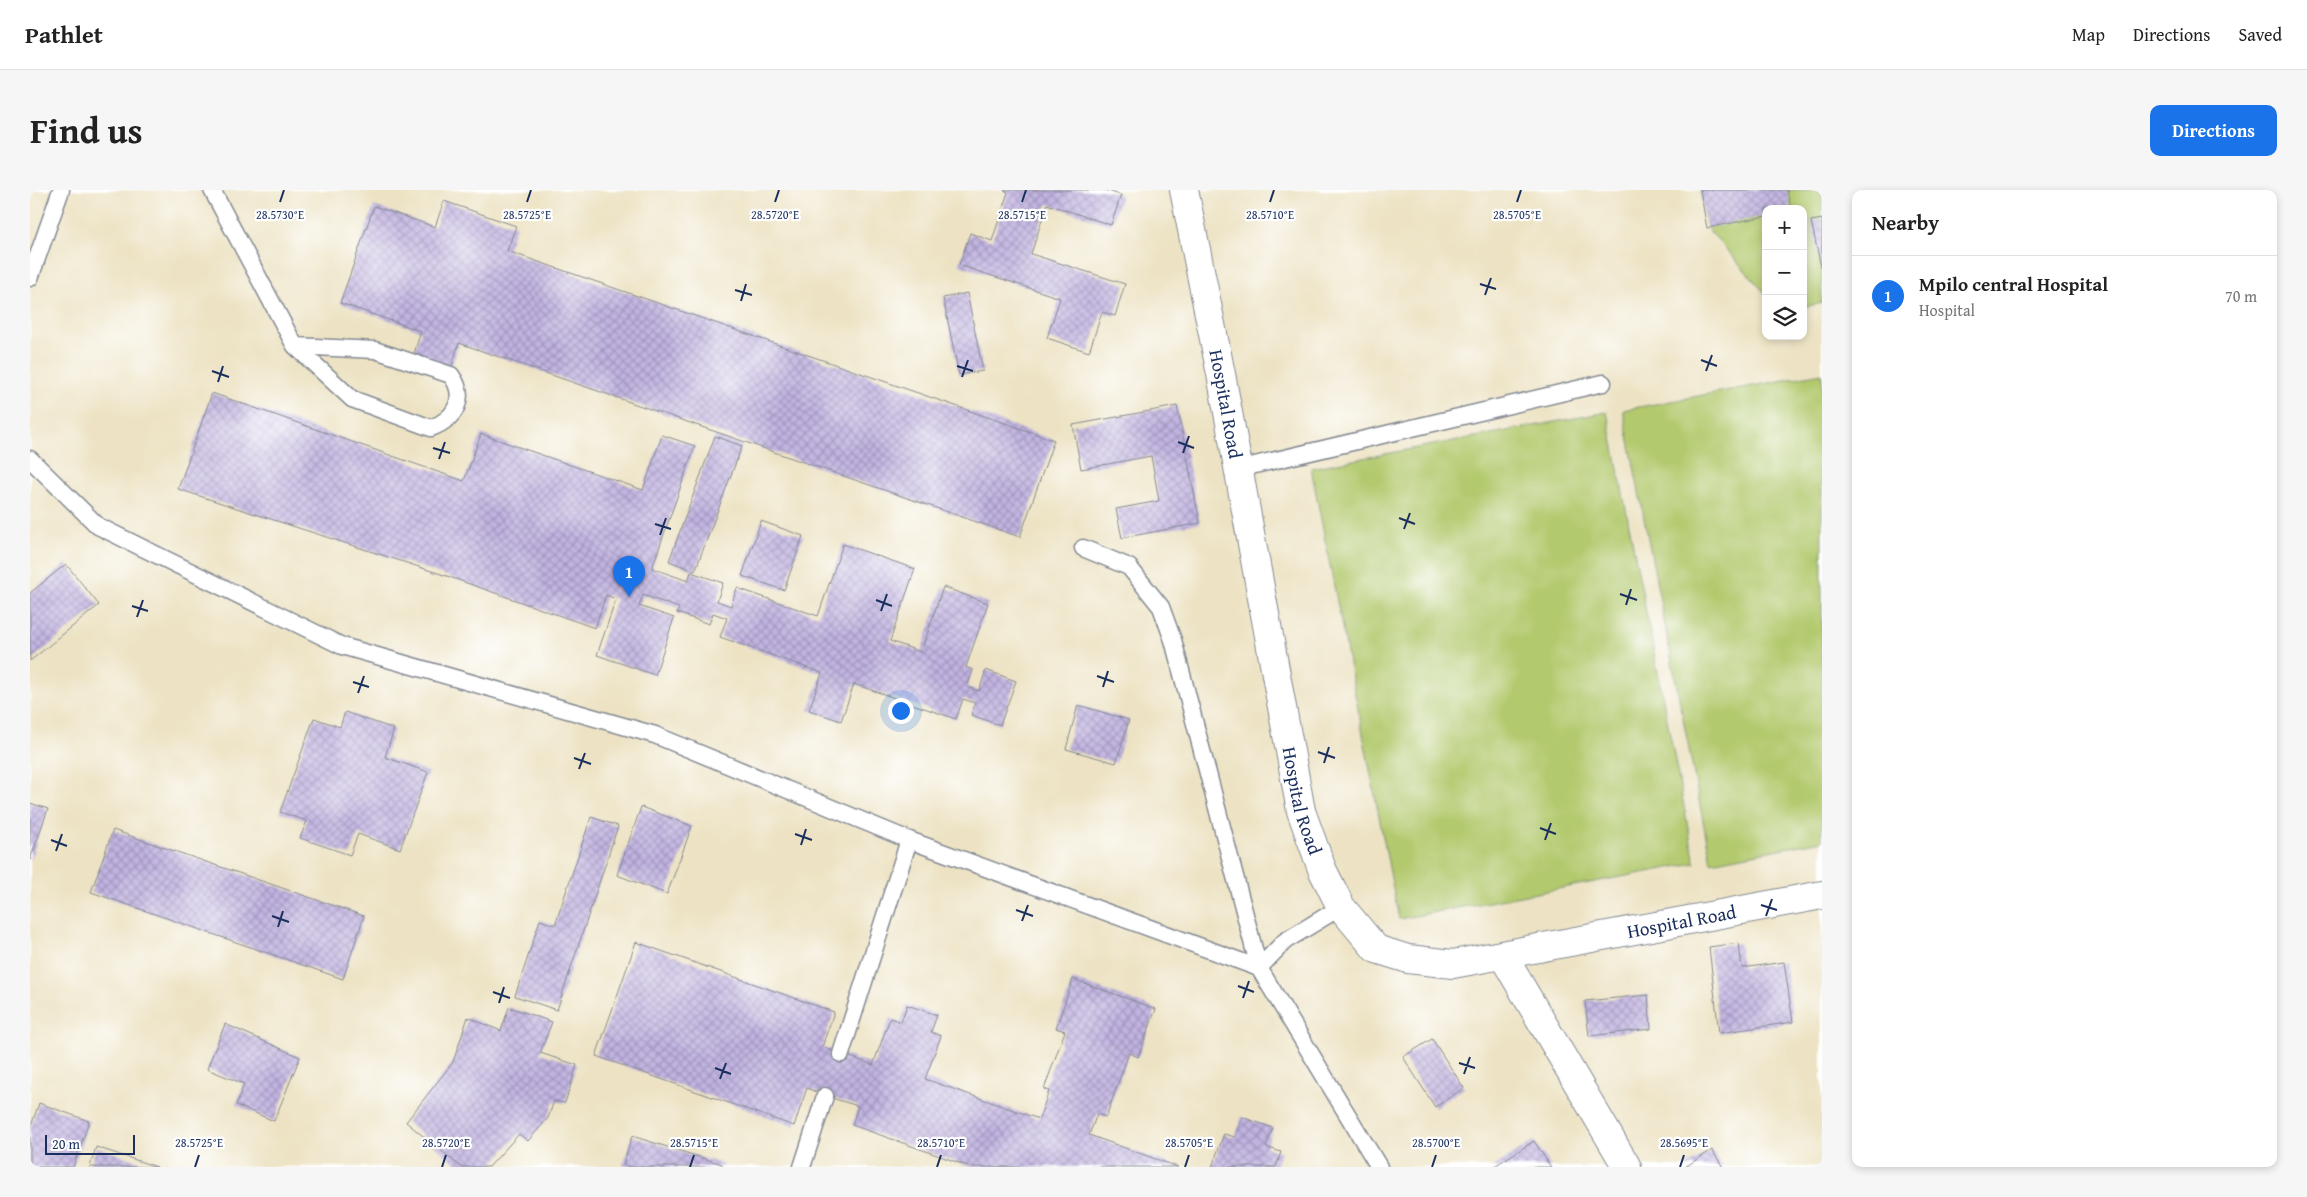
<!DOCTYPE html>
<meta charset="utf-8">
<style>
body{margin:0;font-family:"Gentium Book Plus",serif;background:#f6f6f6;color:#222}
.controls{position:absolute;right:15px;top:15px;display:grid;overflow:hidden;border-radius:10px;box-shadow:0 2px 8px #0003}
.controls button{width:45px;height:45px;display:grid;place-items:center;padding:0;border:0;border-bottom:1px solid #e0e0e0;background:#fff;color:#222;font:25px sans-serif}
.scale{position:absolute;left:15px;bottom:12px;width:90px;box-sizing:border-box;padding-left:5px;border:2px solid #1b2f5e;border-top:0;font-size:14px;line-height:18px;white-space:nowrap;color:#1b2f5e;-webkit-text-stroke:4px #fff;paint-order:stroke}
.you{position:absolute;left:870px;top:520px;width:18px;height:18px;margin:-12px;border:4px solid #fff;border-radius:50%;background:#1a73e8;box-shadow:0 0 0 8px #1a73e833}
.badge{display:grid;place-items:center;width:32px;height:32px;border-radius:50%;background:#1a73e8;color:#fff;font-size:16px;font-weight:700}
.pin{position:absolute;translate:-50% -41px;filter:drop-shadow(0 1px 2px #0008)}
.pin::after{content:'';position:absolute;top:26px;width:18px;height:15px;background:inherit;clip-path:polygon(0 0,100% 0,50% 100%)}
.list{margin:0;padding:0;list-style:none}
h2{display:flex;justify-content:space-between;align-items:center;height:65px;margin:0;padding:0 20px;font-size:21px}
h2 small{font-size:16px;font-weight:400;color:#767676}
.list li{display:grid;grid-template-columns:32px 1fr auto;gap:15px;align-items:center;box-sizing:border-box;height:80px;padding:0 20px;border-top:1px solid #e0e0e0}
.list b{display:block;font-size:19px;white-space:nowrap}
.list p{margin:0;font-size:16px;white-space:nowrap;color:#767676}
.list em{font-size:16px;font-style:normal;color:#767676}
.icon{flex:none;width:28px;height:28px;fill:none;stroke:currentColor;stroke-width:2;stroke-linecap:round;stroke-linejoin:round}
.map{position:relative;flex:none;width:1792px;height:977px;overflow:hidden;border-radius:10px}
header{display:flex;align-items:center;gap:30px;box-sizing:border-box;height:70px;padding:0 25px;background:#fff;border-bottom:1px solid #e0e0e0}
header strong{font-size:24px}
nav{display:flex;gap:28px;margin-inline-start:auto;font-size:18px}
.intro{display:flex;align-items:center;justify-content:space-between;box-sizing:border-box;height:120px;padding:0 30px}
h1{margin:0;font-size:35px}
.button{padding:12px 22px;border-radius:10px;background:#1a73e8;color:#fff;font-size:18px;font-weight:700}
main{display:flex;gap:30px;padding:0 30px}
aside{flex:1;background:#fff;border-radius:10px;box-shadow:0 2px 8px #0003}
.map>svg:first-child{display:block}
</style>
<header>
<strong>Pathlet</strong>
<nav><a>Map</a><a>Directions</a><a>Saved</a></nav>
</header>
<div class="intro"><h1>Find us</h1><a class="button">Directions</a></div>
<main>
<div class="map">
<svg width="1792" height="977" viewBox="0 0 1792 977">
<defs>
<pattern id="building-cross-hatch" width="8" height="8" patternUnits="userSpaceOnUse" patternTransform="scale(1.25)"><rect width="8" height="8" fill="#c2b4e1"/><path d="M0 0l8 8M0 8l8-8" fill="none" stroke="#9d93ba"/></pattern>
</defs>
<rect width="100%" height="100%" fill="#fff"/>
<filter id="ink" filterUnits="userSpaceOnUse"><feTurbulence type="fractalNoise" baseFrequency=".02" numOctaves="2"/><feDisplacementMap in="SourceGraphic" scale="10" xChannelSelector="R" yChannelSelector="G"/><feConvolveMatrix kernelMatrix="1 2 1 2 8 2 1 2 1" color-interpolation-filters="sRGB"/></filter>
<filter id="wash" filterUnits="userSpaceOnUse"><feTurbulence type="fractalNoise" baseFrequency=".0096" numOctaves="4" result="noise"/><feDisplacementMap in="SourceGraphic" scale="20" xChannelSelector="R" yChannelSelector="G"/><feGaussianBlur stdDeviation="1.12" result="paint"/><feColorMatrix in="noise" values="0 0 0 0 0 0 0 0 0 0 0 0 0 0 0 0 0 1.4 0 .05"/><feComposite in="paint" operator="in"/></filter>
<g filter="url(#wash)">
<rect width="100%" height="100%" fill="#ede3c4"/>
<g fill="#b2c96d" stroke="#667c66">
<path d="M1670,0h122v113l-19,4v-98h-37v85l-59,-66z"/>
<path d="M1792,183v468l-111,21 -88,-452z"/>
<path d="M1577,222l88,451 -296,56 -88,-451z"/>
</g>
<g id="blocks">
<g fill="url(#building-cross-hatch)">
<path d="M974,0h100l17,5 -10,30 -64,-21 -16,50 94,30 -10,32 -13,-4 -13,40 -42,-14 13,-40 -101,-33 11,-32 22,8 16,-49z"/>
<path d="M1670,0h87l4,19h-25v7l-59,12z"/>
<path d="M414,11l72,25 -9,25 547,189 -34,97 -561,-194 -9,29 -38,-12 9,-29 -81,-28 34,-97 61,21z"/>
<path d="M1792,29v48h-1l-10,-46z"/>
<path d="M937,103l16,78 -24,4 -16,-77z"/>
<path d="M182,203l252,88 17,-47 162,56 19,-55 33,11 -43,122 36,13 3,-9 32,11 -6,18 14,5 6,-18 81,28 25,-72 72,25 -25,72 31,11 22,-65 45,16 -22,64 7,3 -6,17 12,4 7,-21 30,11 -16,44 -29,-10 4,-12 -12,-4 -7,20 -102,-35 -13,37 -32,-11 13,-37 -102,-36 7,-19 -14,-5 -4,11 -32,-11 2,-5 -36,-13 -4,11 35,12 -19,57 -58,-20 19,-56 -10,-4 -11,33 -148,-52 -269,-87z"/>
<path d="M1147,216l23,117 -78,15 -6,-29 43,-8 -8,-45 -70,13 -8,-44z"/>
<path d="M685,246l27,10 -47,125 -26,-10z"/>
<path d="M731,331l42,15 -19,54 -42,-14z"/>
<path d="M36,374l33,41 -69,56v-68z"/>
<path d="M1048,515l51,15 -13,43 -50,-14z"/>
<path d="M315,522l49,17 -9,28 43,15 -28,77 -42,-15 -8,21 -50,-17 7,-17 -27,-9 34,-94 26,9z"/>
<path d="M0,613l18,6 -18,51z"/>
<path d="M611,617l51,19 -25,68 -50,-19z"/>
<path d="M561,627l27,9 -61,184 -42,-14 25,-76 15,5z"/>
<path d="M83,640l251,86 -21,63 -252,-87z"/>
<path d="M606,752l198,70 -12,35 51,18 17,-47 11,4 6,-17 30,10 -6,17 10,4 -16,43 114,40 10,-28 -5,-2 21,-58 -9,-3 17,-49 83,30 -18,48 -9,-4 -23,64 -9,-3 -8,21 89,32h-207l-119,-42 6,-19 -33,-10 -18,-8 -13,38 -198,-70z"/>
<path d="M1709,753l3,25 42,-6 9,60 -74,11 -10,-86z"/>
<path d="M1618,805l3,34 -62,7 -4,-35z"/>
<path d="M479,817l43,15 -12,31 37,12 -12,38 -11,-2 -6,17 -20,23 -9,-7 -30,33h-28l-55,-45 47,-60 15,-45 33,14z"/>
<path d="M195,834l75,33 -26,64 -38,-16 8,-21 -37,-15z"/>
<path d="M1402,849l32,49 -29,19 -32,-50z"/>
<path d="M9,913l50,18 -16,46h-43v-38z"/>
<path d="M1212,927l31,11 -7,19 15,5 -5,15h-64l12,-33 11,3z"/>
<path d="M602,946l90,28v3h-92l-7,-2z"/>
<path d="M1504,951l17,26h-58z"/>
<path d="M66,957l61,20h-67z"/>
<path d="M1682,960l11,17h-38z"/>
</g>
</g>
</g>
<g filter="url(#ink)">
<use href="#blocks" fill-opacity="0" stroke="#848991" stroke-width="1"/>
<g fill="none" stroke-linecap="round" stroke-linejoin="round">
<g stroke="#848991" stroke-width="19">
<g id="lane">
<path d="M182,0l83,156 57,53 79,29c24,-9 37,-30 20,-53l-76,-25 -80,-4"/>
<path d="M0,88l31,-88"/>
<path d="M0,269l68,67 244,120 313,89 254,105 350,128 26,-27 56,-34"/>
<path d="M1208,279l365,-86"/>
<path d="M1053,358l46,19 32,40 12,33 86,328 120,199"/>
<path d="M811,864l68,-214"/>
<path d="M772,977l23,-71"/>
</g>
</g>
<g stroke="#848991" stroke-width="30">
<g id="street">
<path id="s1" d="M1154,0l37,184 80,437 21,58 19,38 35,42 32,10 45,5 369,-69"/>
<path d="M1473,766l124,211"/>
</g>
</g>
<use href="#lane" stroke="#fff" stroke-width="16"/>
<use href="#street" stroke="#fff" stroke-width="28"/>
</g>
</g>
<path fill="none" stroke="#1b2f5e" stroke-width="2" d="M250,12l4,-12M497,12l4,-12M745,12l4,-12M992,12l4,-12M1240,12l4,-12M1487,12l4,-12M1450,94l16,5M705,100l17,5M1455,105l6,-17M711,111l5,-17M1671,170l16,6M927,176l16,5M182,181l17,6M1676,181l6,-16M932,187l6,-17M188,192l5,-16M1148,252l16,6M403,258l17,5M1153,263l6,-17M409,269l6,-17M1369,328l16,6M625,334l16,5M1374,339l6,-16M630,345l6,-17M1590,404l17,6M846,410l16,6M1596,415l5,-16M102,416l16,5M851,421l6,-17M107,427l6,-17M1067,486l17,6M323,492l16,5M1073,497l5,-16M328,503l6,-17M1288,562l17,6M544,568l17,6M1294,573l5,-16M549,579l6,-16M1510,638l16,6M765,644l17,6M21,650l16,6M1515,650l6,-17M771,655l5,-16M26,661l6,-17M1731,715l16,5M986,720l17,6M242,726l17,6M1736,726l6,-17M992,731l6,-16M248,737l5,-16M1208,796l16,6M463,802l17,6M1213,808l6,-17M469,813l5,-16M1429,873l16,5M685,878l16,6M1434,884l6,-17M690,889l6,-16M165,977l4,-12M412,977l4,-12M660,977l4,-12M907,977l4,-12M1155,977l4,-12M1402,977l4,-12M1650,977l4,-12"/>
<g text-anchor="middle" stroke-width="4.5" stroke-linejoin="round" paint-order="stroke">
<g font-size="19" fill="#1b2f5e" stroke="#fff">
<text dy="7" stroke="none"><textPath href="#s1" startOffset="218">Hospital Road</textPath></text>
<text dy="7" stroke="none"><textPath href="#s1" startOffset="622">Hospital Road</textPath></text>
<text dy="7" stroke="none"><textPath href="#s1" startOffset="1102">Hospital Road</textPath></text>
</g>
</g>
<g font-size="12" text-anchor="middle" fill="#1b2f5e" stroke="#fff" stroke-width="4.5" stroke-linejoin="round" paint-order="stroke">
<text x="745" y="29">28.5720°E</text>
<text x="992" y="29">28.5715°E</text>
<text x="1487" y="29">28.5705°E</text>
<text x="250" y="29">28.5730°E</text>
<text x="497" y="29">28.5725°E</text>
<text x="1240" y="29">28.5710°E</text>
<text x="169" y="957">28.5725°E</text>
<text x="416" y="957">28.5720°E</text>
<text x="664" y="957">28.5715°E</text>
<text x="911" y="957">28.5710°E</text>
<text x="1159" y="957">28.5705°E</text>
<text x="1406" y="957">28.5700°E</text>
<text x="1654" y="957">28.5695°E</text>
</g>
</svg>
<div class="controls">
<button>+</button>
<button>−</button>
<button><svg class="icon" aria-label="layers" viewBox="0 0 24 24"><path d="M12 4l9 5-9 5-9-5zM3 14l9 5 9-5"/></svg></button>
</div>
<div class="scale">20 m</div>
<div class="you"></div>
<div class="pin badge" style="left:599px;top:407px">1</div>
</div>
<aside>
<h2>Nearby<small></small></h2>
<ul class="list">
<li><span class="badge">1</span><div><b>Mpilo central Hospital</b><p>Hospital</p></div><em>70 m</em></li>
</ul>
</aside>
</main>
